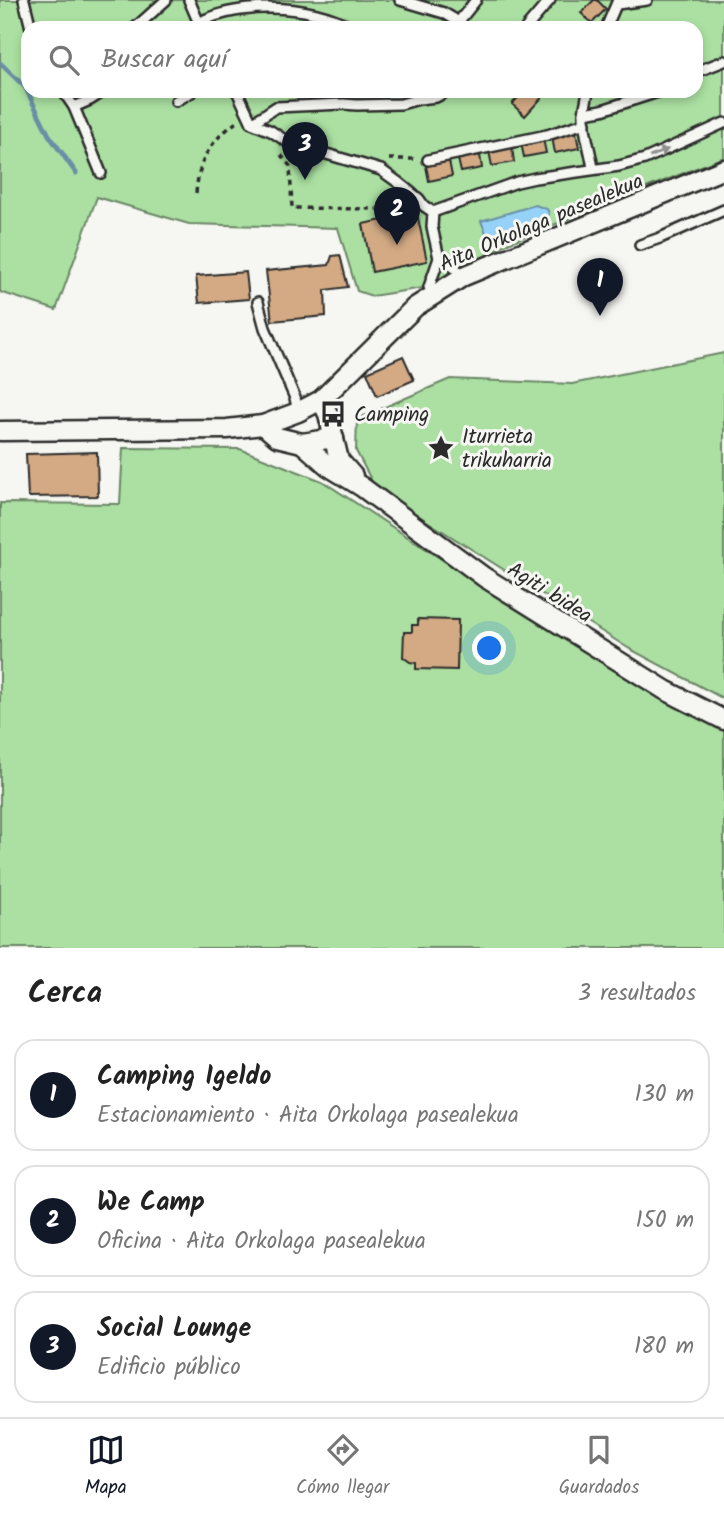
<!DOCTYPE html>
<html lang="es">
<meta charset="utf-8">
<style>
body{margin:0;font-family:Kalam,sans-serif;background:#f6f6f6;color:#222}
.you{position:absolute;left:490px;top:649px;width:24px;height:24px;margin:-18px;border:5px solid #fff;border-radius:50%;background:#1a73e8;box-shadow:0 0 0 10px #1a73e833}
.badge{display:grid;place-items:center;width:46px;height:46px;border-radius:50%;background:#111827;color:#fff;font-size:23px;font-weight:700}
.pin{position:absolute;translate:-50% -58px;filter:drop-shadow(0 2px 4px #0008)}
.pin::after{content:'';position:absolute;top:37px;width:24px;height:21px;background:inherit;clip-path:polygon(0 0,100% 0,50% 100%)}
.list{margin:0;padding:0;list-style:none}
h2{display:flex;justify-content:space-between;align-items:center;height:91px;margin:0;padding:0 28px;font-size:30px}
h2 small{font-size:23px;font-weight:400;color:#767676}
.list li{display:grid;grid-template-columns:46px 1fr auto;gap:21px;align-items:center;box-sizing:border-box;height:112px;margin:0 14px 14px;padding:0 14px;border:2px solid #e0e0e0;border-radius:21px}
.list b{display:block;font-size:26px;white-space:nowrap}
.list p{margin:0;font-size:23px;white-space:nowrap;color:#767676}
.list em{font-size:23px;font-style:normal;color:#767676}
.icon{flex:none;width:38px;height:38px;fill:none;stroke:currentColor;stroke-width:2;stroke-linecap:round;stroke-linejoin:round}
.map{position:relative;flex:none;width:724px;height:948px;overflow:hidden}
.search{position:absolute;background:#fff;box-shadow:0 4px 10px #0003;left:21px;right:21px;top:21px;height:77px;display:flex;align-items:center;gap:18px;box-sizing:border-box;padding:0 24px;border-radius:21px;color:#767676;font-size:26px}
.sheet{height:469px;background:#fff}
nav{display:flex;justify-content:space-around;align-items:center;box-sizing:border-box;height:98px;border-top:2px solid #e0e0e0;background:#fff;font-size:19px;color:#767676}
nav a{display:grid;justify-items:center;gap:4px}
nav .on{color:#111827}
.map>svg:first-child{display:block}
</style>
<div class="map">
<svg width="724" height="948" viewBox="0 0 724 948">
<rect width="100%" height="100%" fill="#f6f6f2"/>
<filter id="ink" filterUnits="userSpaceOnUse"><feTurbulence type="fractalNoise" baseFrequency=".0143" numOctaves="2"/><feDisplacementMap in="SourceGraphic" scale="14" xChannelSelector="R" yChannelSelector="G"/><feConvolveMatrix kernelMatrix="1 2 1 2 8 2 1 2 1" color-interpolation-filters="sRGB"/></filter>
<g filter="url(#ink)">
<g fill="#abe0a2" stroke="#6b8666" stroke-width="2" fill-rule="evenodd">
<path d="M0,0h724v157l-216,86 -79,44 -57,9 -15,-5 -19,-63 -149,-4 -92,-27 -41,113 -56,-18zM28,28h668v63h-668z"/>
<path d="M724,353v346l-96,-51 -252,-159 -20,-38 1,-32 93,-40 122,5z"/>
<path d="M123,448l117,1 82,32 156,102 246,145v220h-724v-445l120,1z"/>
</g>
<path fill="#96d2f7" stroke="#6b8fa5" stroke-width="2" d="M535,205l12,4 2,4 -1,7 -5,4 -53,19 -9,-22z"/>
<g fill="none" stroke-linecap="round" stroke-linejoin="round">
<path stroke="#6b8fa5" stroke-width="5" d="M0,63l25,24 24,48 27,38"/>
</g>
<g fill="#d3aa84" stroke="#2b2b2b" stroke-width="2">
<path d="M594,0h3l9,9 -14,14 -11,-10z"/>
<path d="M524,91h24l-23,25 -13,-12z"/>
<path d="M576,132l3,16 -24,5 -3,-16z"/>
<path d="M543,139l3,14 -22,4 -3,-14z"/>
<path d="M512,147l2,15 -22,4 -3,-15z"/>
<path d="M480,155l2,13 -21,4 -3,-13z"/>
<path d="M449,161l3,15 -23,5 -3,-15z"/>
<path d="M417,213l10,48 -55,11 -9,-48z"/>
<path d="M340,255l8,32 -23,3 1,26 -54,5 -6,-50 63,-6 3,-9z"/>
<path d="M246,272l3,27 -50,4 -3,-27z"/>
<path d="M403,356l11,24 -37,16 -10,-24z"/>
<path d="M97,452l1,44 -70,1 -2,-43z"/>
<path d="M418,619l40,1 -1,50 -41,-1v-6l-6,-1 -7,-5 1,-25h8v-7h6z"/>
</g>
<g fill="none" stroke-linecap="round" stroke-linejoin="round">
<g stroke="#2b2b2b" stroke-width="14">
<g id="service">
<path d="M24,0l7,28"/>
<path d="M189,0l12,28"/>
<path d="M400,0l44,13 15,9"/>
<path d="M617,4l30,-4"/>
<path d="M135,28l31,-28"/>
<path d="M191,28c38,-28 121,-25 161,0"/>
<path d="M452,28l4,-3 20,-25"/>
<path d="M526,28l24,-28"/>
<path d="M606,28l12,-28"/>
<path d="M696,72l28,-11"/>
<path d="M63,91l11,16 27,66"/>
<path d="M237,91l15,32 19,8 18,12 92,27 18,13 20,16 5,7 9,6"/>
<path d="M588,91c-1,7 -3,15 -4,22 -1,18 7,38 9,56"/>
<path d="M176,101l17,-10"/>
<path d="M74,107l16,-7 14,-9"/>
<path d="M584,113l18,-3 59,-19"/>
<path d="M252,123l24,-16 67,-3 14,1 44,-1 18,-5 17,-2 11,-6"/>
<path d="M428,160l119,-25 38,-12"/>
<path d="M640,245l20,-7 64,-28"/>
<path d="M439,258l10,5 15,13"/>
<path d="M434,294l-5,-7 10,-29 -7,-31 1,-15 84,-30 18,-4 84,-12 26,-7 79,-36"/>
<path d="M258,302l7,26 30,70 3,14"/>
</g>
</g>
<g stroke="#2b2b2b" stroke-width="23">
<g id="minor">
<path d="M321,400l7,14 11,46 14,16"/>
<path d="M263,425l14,12 25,6 32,-5"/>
<path d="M0,431l227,-2 36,-4 35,-13 23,-12 94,-93 49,-31 260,-107"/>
<path d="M302,443l26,23 34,21 122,90 181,113 59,30"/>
</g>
</g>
<g stroke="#2b2b2b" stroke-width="3.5" stroke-dasharray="5 5" stroke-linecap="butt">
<path d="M281,155l9,11 2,42 85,1"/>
<path d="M389,159h27"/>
<path d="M196,193c3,-34 14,-52 42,-72"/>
</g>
<use href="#service" stroke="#f6f6f2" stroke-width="9"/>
<use href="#minor" stroke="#f6f6f2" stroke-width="18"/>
</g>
<defs><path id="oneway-solid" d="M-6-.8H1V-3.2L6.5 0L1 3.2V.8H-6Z" transform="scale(1.75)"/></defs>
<use fill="#90908e" href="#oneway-solid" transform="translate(659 153) rotate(-23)"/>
</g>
<defs>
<g id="bus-bare" transform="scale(2.1)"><path d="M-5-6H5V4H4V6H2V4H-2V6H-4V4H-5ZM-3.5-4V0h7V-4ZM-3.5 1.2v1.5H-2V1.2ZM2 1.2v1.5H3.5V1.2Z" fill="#2b2b2b" stroke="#f6f6f2" stroke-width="2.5" paint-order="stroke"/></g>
<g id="sight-bare" transform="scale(2.1)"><path d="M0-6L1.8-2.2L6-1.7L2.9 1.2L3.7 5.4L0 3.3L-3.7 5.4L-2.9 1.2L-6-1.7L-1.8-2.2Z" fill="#2b2b2b" stroke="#f6f6f2" stroke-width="2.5" paint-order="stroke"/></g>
</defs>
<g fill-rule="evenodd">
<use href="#bus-bare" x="333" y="414"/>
<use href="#sight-bare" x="441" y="448"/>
</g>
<g text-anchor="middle" stroke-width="6" stroke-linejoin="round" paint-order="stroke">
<g font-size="21" fill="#2b2b2b" stroke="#f6f6f2">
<text transform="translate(541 222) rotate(-23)" y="7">Aita Orkolaga pasealekua</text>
<text transform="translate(550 592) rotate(32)" y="7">Agiti bidea</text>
</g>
<g font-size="21" fill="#2b2b2b" stroke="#f6f6f2" text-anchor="start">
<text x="354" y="421">Camping</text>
<text x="462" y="443">Iturrieta<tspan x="462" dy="24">trikuharria</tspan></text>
</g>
</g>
</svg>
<div class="you"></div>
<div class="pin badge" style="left:600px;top:316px">1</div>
<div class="pin badge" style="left:397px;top:245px">2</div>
<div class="pin badge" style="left:305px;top:180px">3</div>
<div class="search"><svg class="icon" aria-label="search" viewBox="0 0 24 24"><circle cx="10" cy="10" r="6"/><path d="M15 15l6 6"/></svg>Buscar aquí</div>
</div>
<section class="sheet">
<h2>Cerca<small>3 resultados</small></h2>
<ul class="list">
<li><span class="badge">1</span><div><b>Camping Igeldo</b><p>Estacionamiento · Aita Orkolaga pasealekua</p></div><em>130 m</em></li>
<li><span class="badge">2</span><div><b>We Camp</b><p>Oficina · Aita Orkolaga pasealekua</p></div><em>150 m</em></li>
<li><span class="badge">3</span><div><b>Social Lounge</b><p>Edificio público</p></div><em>180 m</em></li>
</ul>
</section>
<nav>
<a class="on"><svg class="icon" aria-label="map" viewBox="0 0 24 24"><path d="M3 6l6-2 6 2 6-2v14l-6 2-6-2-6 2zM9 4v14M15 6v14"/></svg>Mapa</a>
<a><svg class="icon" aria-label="directions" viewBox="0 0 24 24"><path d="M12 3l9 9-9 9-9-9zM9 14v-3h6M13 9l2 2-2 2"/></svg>Cómo llegar</a>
<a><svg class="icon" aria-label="saved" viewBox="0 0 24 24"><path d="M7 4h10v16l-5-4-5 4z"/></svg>Guardados</a>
</nav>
